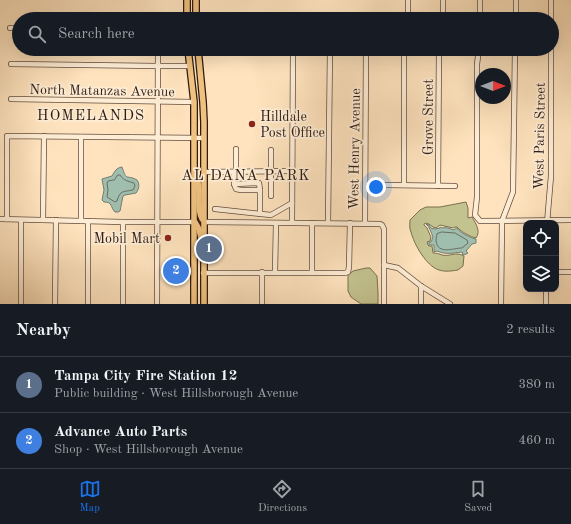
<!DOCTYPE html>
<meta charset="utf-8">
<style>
body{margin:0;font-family:"Old Standard TT",serif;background:#242831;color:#f1f3f6}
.controls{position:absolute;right:12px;bottom:12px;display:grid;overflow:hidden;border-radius:8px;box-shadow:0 4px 16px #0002}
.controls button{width:36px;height:36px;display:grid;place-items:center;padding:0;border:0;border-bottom:1px solid #363941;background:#171b24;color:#f1f3f6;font:20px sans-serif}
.compass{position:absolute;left:475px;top:68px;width:36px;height:36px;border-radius:50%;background:#171b24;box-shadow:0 4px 16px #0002;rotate:90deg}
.you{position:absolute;left:376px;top:187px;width:14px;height:14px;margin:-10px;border:3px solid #fff;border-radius:50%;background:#1a73e8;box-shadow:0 0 0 6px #1a73e833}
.badge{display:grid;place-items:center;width:26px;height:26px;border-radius:50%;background:#1a73e8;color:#fff;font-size:13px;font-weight:700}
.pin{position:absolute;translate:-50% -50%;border:2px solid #fff;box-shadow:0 1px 4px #0006}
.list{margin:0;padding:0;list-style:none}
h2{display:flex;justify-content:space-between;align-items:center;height:52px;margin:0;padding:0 16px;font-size:17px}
h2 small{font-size:13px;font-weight:400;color:#9ea1a6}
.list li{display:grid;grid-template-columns:26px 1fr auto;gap:12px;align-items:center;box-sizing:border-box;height:56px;padding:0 16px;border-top:1px solid #363941}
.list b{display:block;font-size:15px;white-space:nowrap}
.list p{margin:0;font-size:13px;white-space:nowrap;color:#9ea1a6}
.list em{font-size:13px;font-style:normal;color:#9ea1a6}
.icon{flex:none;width:22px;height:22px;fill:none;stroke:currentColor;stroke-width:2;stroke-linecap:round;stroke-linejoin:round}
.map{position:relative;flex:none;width:571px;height:304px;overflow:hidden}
.search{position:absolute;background:#171b24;box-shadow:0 4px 16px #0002;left:12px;right:12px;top:12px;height:44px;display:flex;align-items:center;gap:10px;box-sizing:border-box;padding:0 14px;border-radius:22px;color:#9ea1a6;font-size:15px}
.sheet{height:164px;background:#171b24}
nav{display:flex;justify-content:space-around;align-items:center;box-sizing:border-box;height:56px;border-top:1px solid #363941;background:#171b24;font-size:11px;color:#9ea1a6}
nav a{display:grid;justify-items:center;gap:2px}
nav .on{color:#1a73e8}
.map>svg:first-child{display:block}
</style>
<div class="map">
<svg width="571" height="304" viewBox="0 0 571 304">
<rect width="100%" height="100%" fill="#fee3be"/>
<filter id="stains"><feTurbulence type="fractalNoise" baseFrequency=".005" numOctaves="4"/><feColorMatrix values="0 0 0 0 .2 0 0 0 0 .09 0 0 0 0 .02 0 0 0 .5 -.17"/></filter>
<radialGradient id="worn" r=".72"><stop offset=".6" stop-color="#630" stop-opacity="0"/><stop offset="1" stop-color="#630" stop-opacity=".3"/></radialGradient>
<g fill="#c3c38f" stroke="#7a6f51">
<path d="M466,202l2,6v10l4,-1c4,7 9,14 4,21 -5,-1 -15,-6 -19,-11h-2l-2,1 -13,-3 -4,3c-5,-1 -5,-4 -10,-5l-2,1v1l3,3 3,7 1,2 -1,4 -3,1 1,3 1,1h3l1,7c4,0 6,1 9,2 9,2 13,-4 22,1l-1,10 -5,4c-6,1 -13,2 -19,0 -13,-4 -25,-26 -28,-38 -2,-4 -1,-8 -1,-12l10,-10 6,-3h14z"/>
<path d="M366,268h4l7,8 1,17v11h-17l-10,-7 -3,-6v-16l5,-4z"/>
</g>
<g fill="#a0bead" stroke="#737d6f">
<path d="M122,167c5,15 4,7 15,13 3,4 2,9 -1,13l-11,2 -2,1 -3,15 -2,1h-3c-5,-5 -2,-10 -11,-10l-2,-2 2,-10 -2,-11 10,-3c3,-5 4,-8 10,-9z"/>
<path d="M426,224l3,1 2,3 4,1 5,-1v-1l2,1c3,-1 8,0 11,2l4,-2c3,5 14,10 19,11v4l-4,1 -6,7 2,2 -4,2 -2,-1 1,-1 -1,-1c-9,1 -16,3 -25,-1l-3,1v-7h-5v-3h2l1,-2v-1l1,-2c-2,-4 -3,-10 -7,-13z"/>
</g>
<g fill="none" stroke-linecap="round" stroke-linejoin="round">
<g stroke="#686c60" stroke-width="1">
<path d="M118,175h2c4,6 8,6 14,8l1,3 -2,4c-10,2 -13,0 -16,11l-2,1 -8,-5 1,-7 -1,-7 1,-2 6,-1z"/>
<path d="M442,232l13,1 12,7 1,3 -6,5c-9,0 -24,7 -26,-7 0,-3 1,-5 1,-7z"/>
</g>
<g stroke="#644d3e" stroke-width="6">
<g id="minor">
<path d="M480,0v19"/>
<path d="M551,0v19"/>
<path d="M408,19v-19"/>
<path d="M443,19v-19"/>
<path d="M516,19v-19"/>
<path d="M10,28h9"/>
<path d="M404,49v136"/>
<path d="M479,49l-2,15v133l-2,18 5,6 91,-1"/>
<path d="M11,64l147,2h32"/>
<path d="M11,99l183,3"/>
<path d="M271,150v46"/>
<path d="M204,172l88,-1"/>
<path d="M234,172v12l2,5 5,1h19"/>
<path d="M236,172v-23"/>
<path d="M234,184l25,-1 1,7v24"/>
<path d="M386,185l69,1"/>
<path d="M438,186l1,-137"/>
<path d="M215,209l56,6 21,-12"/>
<path d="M0,219l123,3h72"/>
<path d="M7,219v-83l197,2"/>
<path d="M21,220v84"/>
<path d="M43,220l1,-84"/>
<path d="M81,221v-84"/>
<path d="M204,222l176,2 2,1 2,4v75"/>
<path d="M292,223l1,-174"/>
<path d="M328,223l2,-174"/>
<path d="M365,223l1,-174"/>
<path d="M547,223l4,-47v-127"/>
<path d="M384,265l14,3 23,18 29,18"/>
<path d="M275,272l1,-49"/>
<path d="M556,272h15"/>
<path d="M203,273h142l3,-1 1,-5 1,-44"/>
<path d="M312,273v-50"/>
<path d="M55,304l1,-84"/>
<path d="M88,304v-83"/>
<path d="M123,304v-82"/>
<path d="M157,304l1,-255"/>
<path d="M262,304v-32"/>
<path d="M421,304v-18"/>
<path d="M501,304l1,-83 11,-29 2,-143"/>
<path d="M546,304v-15"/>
</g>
</g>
<g stroke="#301b13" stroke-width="8">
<g id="major">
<path d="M187,19v-19"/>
<path d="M196,19v-19"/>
<path d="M188,49l6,53v202"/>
<path d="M198,49l5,53 1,20v182"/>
<path d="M196,177c1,2 2,4 2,6 3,11 -2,25 4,36"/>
<path d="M195,222l4,7 2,9"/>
</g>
</g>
<use href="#minor" stroke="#feedd5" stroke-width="4.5"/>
<use href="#major" stroke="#efc27f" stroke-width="5.5"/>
</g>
<g fill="#8f2418" stroke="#feedd5" stroke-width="1.5">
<circle cx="252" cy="124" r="4"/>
<circle cx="168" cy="238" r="4"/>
</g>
<g text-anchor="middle" stroke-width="3.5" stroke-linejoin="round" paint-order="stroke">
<g font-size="14" fill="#301b13" stroke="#feedd5">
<text transform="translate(102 90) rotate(1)" y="5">North Matanzas Avenue</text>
<text transform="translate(428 117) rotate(-90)" y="5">Grove Street</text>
<text transform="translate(539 136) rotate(-89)" y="5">West Paris Street</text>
<text transform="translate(354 149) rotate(-89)" y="5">West Henry Avenue</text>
</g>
<g font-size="14" fill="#301b13" stroke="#feedd5" text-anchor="start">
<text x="260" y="121">Hilldale<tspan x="260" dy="16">Post Office</tspan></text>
<text x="160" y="243" text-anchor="end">Mobil Mart</text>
</g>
<g font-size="15" letter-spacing="1" fill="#301b13" stroke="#feedd5">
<text x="91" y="120">HOMELANDS</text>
<text x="246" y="180">AL DANA PARK</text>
</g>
</g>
<rect width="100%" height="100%" filter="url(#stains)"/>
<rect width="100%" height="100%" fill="url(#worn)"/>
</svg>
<div class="controls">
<button><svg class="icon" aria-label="locate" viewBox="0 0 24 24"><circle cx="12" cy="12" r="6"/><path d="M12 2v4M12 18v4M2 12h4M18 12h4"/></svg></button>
<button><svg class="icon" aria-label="layers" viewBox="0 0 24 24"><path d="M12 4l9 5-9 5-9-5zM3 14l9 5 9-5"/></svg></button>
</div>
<svg class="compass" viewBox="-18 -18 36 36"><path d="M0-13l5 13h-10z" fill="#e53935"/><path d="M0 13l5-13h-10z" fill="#9ea1a6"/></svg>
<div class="you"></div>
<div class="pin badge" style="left:209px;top:249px;background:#5c6f8a">1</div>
<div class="pin badge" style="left:176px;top:271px;background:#3f7fe0">2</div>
<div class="search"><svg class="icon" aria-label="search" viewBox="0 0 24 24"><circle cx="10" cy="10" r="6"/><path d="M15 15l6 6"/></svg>Search here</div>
</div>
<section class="sheet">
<h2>Nearby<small>2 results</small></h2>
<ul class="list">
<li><span class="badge" style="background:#5c6f8a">1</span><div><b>Tampa City Fire Station 12</b><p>Public building · West Hillsborough Avenue</p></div><em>380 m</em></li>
<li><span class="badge" style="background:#3f7fe0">2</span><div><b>Advance Auto Parts</b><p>Shop · West Hillsborough Avenue</p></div><em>460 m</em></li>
</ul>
</section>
<nav>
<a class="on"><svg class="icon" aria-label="map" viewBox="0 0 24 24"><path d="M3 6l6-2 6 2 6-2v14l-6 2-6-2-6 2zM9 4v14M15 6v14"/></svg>Map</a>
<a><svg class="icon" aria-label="directions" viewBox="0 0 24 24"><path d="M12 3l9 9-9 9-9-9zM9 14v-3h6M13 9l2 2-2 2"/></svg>Directions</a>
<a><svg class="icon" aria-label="saved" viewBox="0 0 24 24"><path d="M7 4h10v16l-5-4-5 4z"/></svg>Saved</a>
</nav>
